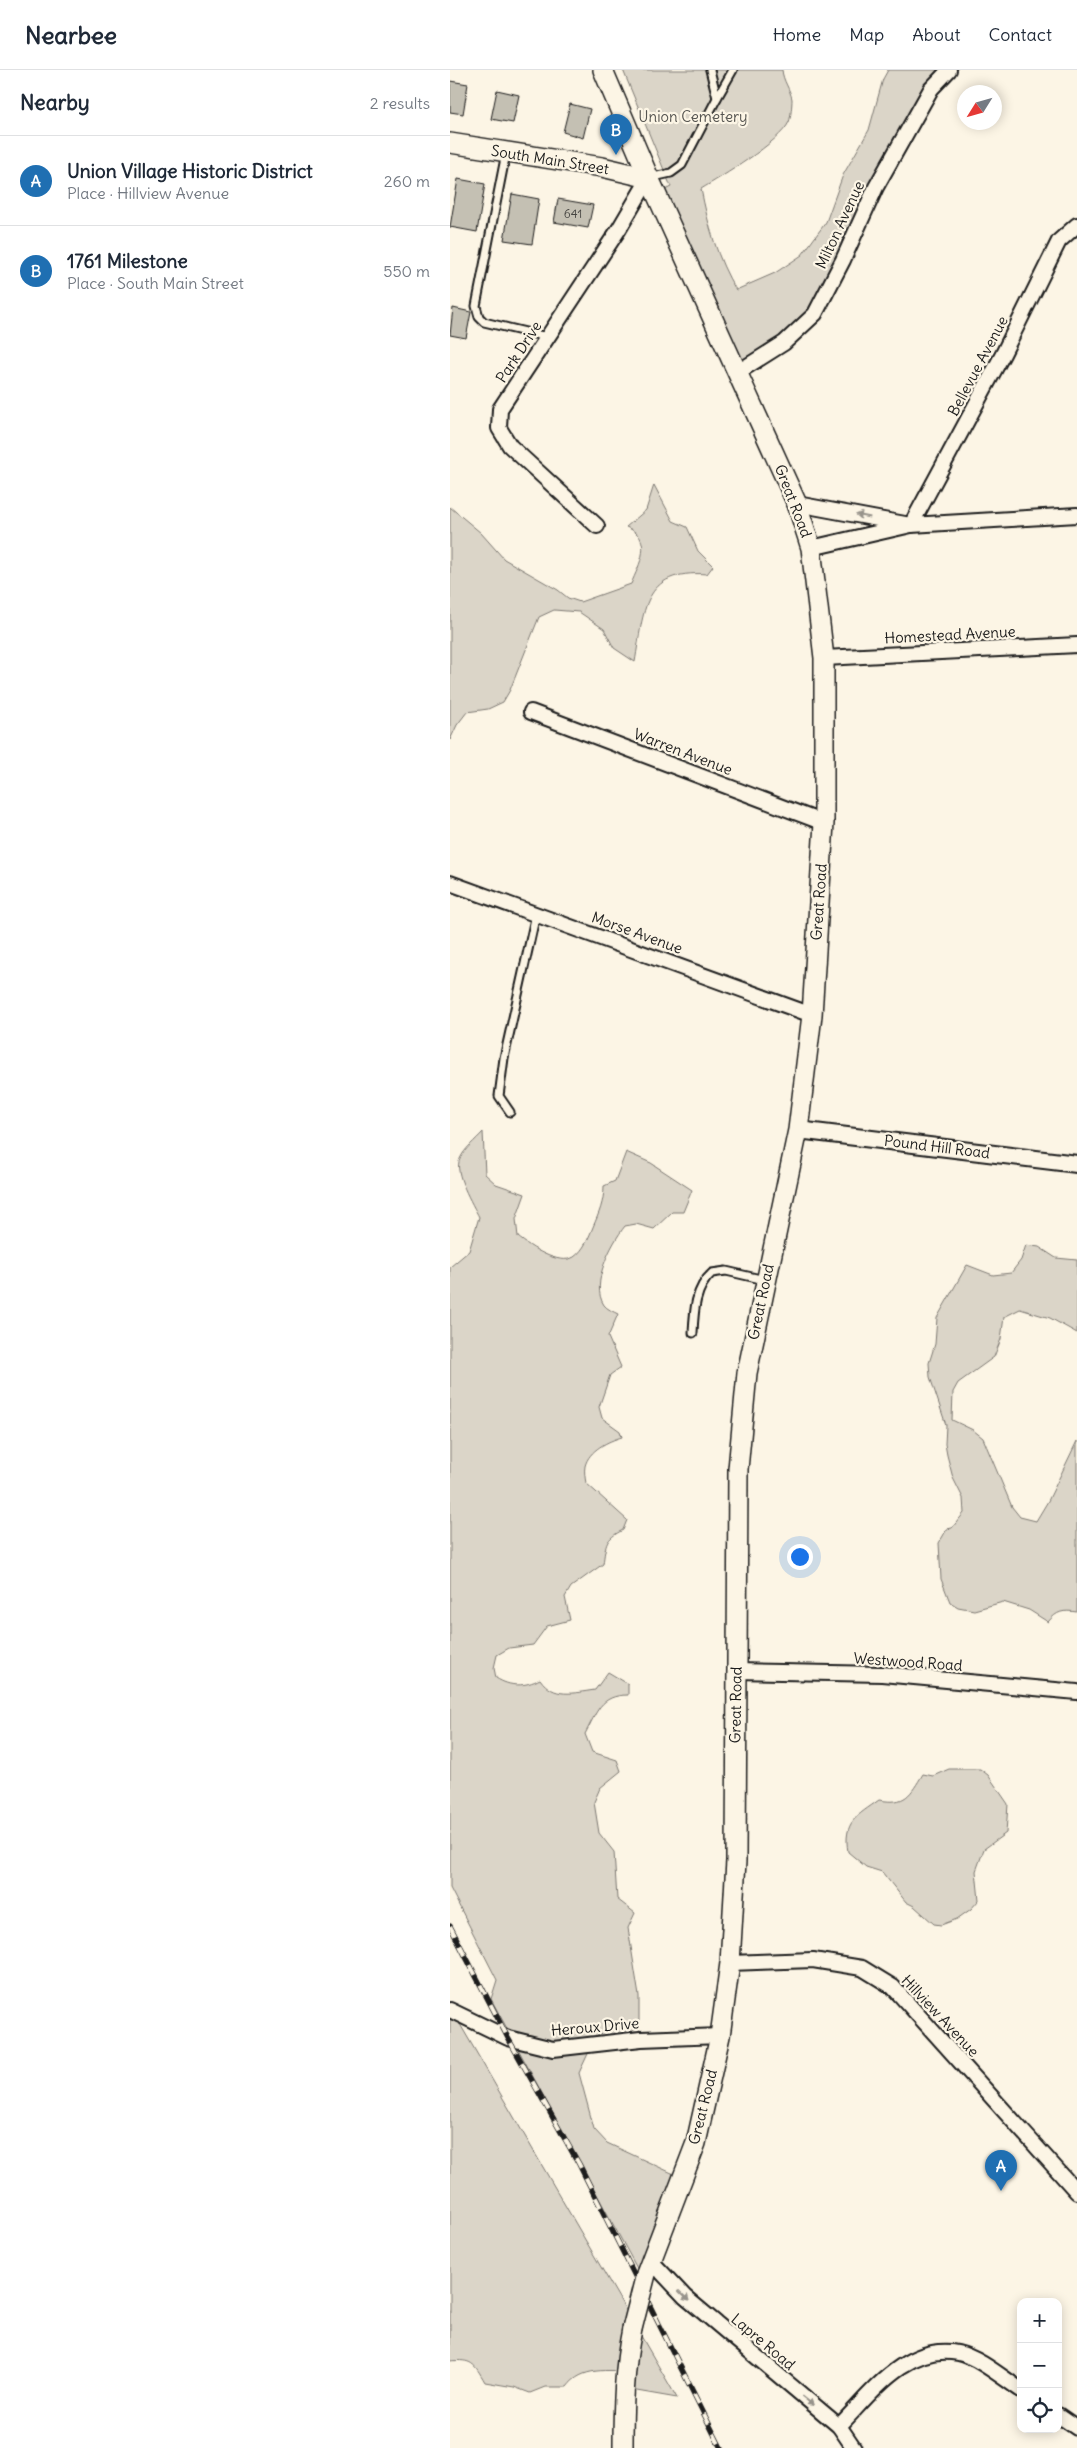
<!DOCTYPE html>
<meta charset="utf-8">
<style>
body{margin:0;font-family:Delius,sans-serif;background:#f2f2f3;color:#1f2937}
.controls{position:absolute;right:15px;bottom:15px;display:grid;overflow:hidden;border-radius:10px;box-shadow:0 2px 12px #0003}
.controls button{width:45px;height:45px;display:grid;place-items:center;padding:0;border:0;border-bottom:1px solid #e0e1e3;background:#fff;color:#1f2937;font:25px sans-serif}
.compass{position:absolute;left:507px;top:15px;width:45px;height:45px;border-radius:50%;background:#fff;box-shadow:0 2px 12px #0003;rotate:233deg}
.you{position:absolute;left:349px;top:1486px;width:18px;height:18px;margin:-12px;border:4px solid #fff;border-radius:50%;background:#1a73e8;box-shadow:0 0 0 8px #1a73e833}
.badge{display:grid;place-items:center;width:32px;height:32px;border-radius:50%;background:#1f6fb2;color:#fff;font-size:16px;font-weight:700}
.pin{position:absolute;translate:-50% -41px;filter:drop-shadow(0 1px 2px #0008)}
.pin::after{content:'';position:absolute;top:26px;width:18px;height:15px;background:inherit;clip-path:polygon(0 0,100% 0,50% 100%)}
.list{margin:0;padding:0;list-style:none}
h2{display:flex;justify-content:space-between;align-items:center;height:65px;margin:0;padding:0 20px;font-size:21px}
h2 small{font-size:16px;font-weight:400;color:#747a83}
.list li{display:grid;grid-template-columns:32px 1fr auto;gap:15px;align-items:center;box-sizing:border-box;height:90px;padding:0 20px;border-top:1px solid #e0e1e3}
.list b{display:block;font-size:19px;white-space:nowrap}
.list p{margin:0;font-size:16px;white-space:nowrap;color:#747a83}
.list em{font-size:16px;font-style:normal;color:#747a83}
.icon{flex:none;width:28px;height:28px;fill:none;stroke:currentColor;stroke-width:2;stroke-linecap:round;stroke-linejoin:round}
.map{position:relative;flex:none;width:627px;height:2378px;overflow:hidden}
header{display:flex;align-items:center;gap:30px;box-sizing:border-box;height:70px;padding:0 25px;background:#fff;border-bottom:1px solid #e0e1e3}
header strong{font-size:24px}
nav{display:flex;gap:28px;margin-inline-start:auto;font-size:18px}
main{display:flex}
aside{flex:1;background:#fff}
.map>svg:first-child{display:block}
</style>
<header>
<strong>Nearbee</strong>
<nav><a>Home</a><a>Map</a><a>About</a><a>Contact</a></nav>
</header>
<main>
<aside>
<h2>Nearby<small>2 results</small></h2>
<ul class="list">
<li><span class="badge">A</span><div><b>Union Village Historic District</b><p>Place · Hillview Avenue</p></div><em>260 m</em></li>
<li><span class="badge">B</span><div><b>1761 Milestone</b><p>Place · South Main Street</p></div><em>550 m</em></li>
</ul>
</aside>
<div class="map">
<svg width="627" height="2378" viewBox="0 0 627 2378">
<rect width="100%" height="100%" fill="#fcf5e5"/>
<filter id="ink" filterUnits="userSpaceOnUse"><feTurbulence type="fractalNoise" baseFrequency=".02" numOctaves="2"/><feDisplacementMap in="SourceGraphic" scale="10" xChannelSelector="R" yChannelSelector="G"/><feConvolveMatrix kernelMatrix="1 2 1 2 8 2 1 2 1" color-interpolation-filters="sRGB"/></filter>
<g filter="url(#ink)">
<g fill="#dbd5c8" stroke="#7c7872">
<path d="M173,0h159c1,11 8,19 10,29 0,5 -1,18 -3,23 -9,20 -68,55 -88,67 7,35 16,70 35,101l39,-17 27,-18 24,-33 17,-47 26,-45 14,-51 5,-9h64l-20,17 -121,231 -68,49 -82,-175 10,-5z"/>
<path d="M204,415l19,36 14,6 11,24 15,15 -6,8c-65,-5 -63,37 -72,88l-21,-14 -10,-19 -25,-17 -25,-2 -15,7 -29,73 -7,12 -15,7 -21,3 -10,13 -7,15v-233l31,26 23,26 54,31 10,8 12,4 51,-18c8,-19 24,-46 -5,-57l20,-17z"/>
<path d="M33,1062l2,42 11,10 29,10 -9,25 2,18c12,10 41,29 56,20 10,-7 15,-20 19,-30 6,-14 11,-25 11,-41l11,-5 11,-29 25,11 41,27 -9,22h-11l-18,17 -18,-5 -11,2c-14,18 -35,58 -21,79 3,4 10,7 14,9l-10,23 13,30 -11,8 -11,32 3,11 18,13 2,6c-14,4 -33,13 -37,29 -1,5 0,12 1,17l41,37 -4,10c-18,9 -17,14 -20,34l-32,23 -6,10 5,23 -23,6 -14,19 -24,3 -12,7 -3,13 2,10c14,9 29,9 44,1 14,20 33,14 55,11l13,-18 20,12v11c-28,0 -31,17 -43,39l7,18 25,8 4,11 -21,17 -6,14 5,31 15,19 3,47 18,14 -7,15 11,68v36l-46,11 -14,30 15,56 13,14 80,37 -41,105 -155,-286 6,-19 -47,-92v-621l19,-16 10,-34c-6,-12 -26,-45 -19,-58 4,-10 16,-19 23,-27z"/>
<path d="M576,1175l13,2 17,11 21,2v73l-27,-15 -30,-9 -16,8 -3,22 -7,18 -36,26 -5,9 -1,28 21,10 10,8 29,69 8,10 16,4 12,-20 29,-60v171c-14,-2 -20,-1 -29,10l-19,-12 -26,-8 -29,8 -16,-3 -8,-5 -9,-23 -2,-36 8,-14 5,-1 12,-15 -1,-15 -10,-20 -6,-23 -2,-11 1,-19 -16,-48 -1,-14 6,-19 2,-26 30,-53 26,10 18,-2 10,-13z"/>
<path d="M499,1699h31l8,6 20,29 -2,29 -22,16 -8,22 3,29 -8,9 -14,10 -16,6 -7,-1 -20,-18 -8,-4 -24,-30 -16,-5 -18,-15c-5,-31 9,-36 31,-52 27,5 31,-5 44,-26l10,2z"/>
<path d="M0,1939l7,10 220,379 -46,-8v-19c-23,0 -49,-5 -64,16h-22l-15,6 -16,-6 -29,-5c-11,-19 -13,-23 -35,-21z"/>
</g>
<g fill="#c4c0b3" stroke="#1c1c1c">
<path d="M0,11l18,3 -5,30 -13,-2z"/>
<path d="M47,20l22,5 -6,28 -22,-4z"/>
<path d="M120,34l20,5 -7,29 -20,-6z"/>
<path d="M8,109l27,5 -8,48 -27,-5z"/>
<path d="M62,124l27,5 -7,45 -28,-4z"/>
<path d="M108,129l35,6 -5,23 -34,-6z"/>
<path d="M3,238l18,4 -5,26 -16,-3z"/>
</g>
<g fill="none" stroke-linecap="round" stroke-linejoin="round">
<g stroke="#1c1c1c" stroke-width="11">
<g id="service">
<path d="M260,0l7,28 16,-28"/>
<path d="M56,83l-30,153 3,11 5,5 63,15"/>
<path d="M199,108l22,-5 11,-8 35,-67"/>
<path d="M60,1042l-11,-16 5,-38 32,-144"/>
<path d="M243,1263c1,-22 2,-45 19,-60l14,-2 39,9"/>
</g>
</g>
<g stroke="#1c1c1c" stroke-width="18">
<g id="minor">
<path d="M288,302l46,-29 31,-29 28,-54 33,-73 55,-98 18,-19"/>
<path d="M347,434l108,20"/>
<path d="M461,455l92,-171 56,-113 18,-16"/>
<path d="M147,456l-87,-80 -11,-18 1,-19 119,-180 30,-51"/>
<path d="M361,478l100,-23 166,-10"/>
<path d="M374,588l253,-13"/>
<path d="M81,642l293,111"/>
<path d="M0,813l362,132"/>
<path d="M287,1601l145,3 195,18"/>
<path d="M280,1893l83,-3 49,8 31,19 184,205"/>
<path d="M0,1940l58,28 45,11 88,-10 79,-3"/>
<path d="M201,2191l34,36 154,129 15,22"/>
<path d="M608,2345l19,13"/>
<path d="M389,2356c32,-32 67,-83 119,-73 20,4 45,25 63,37"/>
</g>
</g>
<g stroke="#1c1c1c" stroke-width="20">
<path id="tertiary" d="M348,1060l279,34"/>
</g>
<g stroke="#1c1c1c" stroke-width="22">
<g id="secondary">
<path d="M153,0l46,108 148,326 14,44 13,110v165l-12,192 -14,115 -51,243 -9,96 -2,392 -6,102 -10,73 -24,107 -50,131"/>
<path d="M0,73l152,24 47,11"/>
<path d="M173,2378c0,-40 1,-80 9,-119"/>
</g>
</g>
<use href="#service" stroke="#fcf5e5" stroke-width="7"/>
<use href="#minor" stroke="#fcf5e5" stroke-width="14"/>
<use href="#tertiary" stroke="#fcf5e5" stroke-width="16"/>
<use href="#secondary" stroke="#fcf5e5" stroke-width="19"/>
<g stroke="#1c1c1c" stroke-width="5.5">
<path id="rail" d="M0,1856l58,112 71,126 142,284"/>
</g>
<use href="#rail" stroke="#fcf5e5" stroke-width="4" stroke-dasharray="11" stroke-linecap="butt"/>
<g stroke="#1c1c1c" stroke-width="22" stroke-linecap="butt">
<path id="secondary-bridge" d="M182,2259l14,-55"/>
</g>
<use href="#secondary-bridge" stroke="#fcf5e5" stroke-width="19"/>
</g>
<defs><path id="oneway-solid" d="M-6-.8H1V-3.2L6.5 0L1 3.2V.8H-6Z" transform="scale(1.25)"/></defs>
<g fill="#97938b">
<use href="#oneway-solid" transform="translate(413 446) rotate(-169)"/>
<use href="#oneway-solid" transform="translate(234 2226) rotate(44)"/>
<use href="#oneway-solid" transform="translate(358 2331) rotate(39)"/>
</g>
</g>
<g text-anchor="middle" stroke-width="4.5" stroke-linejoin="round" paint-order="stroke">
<g font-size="12" fill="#464542">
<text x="123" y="148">641</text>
</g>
<g font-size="15" fill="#555450" stroke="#fcf5e5">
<text x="243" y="52">Union Cemetery</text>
</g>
<g font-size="15" fill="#1c1c1c" stroke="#fcf5e5">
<text transform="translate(100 90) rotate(9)" y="5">South Main Street</text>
<text transform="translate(390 155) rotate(-65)" y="5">Milton Avenue</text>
<text transform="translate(69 282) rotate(-57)" y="5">Park Drive</text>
<text transform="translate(528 296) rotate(-62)" y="5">Bellevue Avenue</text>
<text transform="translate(343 431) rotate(69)" y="5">Great Road</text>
<text transform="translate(500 565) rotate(-3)" y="5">Homestead Avenue</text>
<text transform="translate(233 682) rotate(21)" y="5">Warren Avenue</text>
<text transform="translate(369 832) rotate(-86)" y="5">Great Road</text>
<text transform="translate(187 863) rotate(20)" y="5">Morse Avenue</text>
<text transform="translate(487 1077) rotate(7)" y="5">Pound Hill Road</text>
<text transform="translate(311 1232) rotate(-78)" y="5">Great Road</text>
<text transform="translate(458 1592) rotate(4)" y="5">Westwood Road</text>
<text transform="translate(286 1635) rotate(-89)" y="5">Great Road</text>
<text transform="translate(490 1946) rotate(47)" y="5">Hillview Avenue</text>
<text transform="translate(145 1957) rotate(-5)" y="5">Heroux Drive</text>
<text transform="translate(253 2037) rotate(-76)" y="5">Great Road</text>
<text transform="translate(313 2272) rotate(40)" y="5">Lapre Road</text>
</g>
</g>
</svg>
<div class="controls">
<button>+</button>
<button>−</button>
<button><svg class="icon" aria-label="locate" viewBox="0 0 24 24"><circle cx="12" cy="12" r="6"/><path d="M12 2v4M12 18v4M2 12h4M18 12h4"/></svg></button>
</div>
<svg class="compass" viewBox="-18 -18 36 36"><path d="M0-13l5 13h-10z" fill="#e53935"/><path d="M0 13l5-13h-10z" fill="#747a83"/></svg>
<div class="you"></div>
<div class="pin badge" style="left:551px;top:2121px">A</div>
<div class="pin badge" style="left:166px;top:85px">B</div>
</div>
</main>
